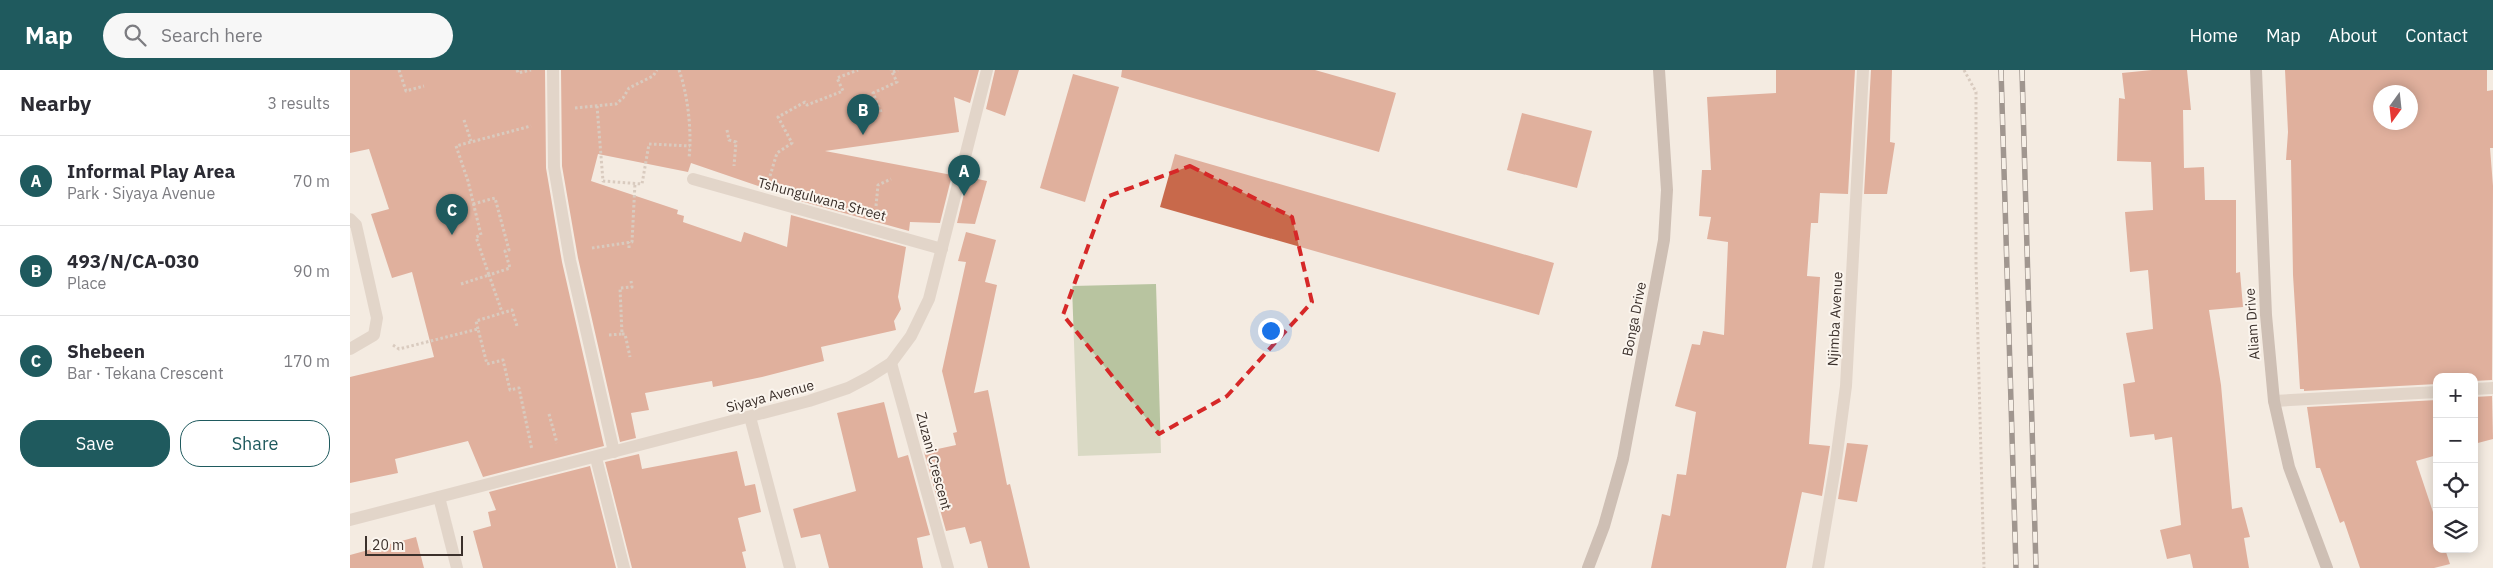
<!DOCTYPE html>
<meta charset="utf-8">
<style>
body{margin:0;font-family:"IBM Plex Sans",sans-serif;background:#f7f7f7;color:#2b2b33}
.controls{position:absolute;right:15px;bottom:15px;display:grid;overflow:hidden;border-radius:10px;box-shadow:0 2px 12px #0003}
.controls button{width:45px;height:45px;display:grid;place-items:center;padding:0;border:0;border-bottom:1px solid #e1e1e2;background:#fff;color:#2b2b33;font:25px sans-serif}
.compass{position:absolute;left:2023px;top:15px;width:45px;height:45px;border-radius:50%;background:#fff;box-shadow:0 2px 12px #0003;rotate:195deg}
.scale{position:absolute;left:15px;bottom:12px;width:98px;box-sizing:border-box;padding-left:5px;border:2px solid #3b302b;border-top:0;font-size:14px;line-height:18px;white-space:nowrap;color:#3b302b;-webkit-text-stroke:4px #fbf5ee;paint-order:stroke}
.you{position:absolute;left:920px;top:260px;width:18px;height:18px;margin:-12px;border:4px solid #fff;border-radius:50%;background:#1a73e8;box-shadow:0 0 0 8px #1a73e833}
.badge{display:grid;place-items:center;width:32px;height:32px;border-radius:50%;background:#1f5a5e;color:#fff;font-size:16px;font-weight:700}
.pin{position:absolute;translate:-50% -41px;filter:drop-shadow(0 1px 2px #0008)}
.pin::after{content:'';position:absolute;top:26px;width:18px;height:15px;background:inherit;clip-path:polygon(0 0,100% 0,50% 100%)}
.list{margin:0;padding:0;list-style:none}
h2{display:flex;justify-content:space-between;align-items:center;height:65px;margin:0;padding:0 20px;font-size:21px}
h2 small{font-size:16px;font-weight:400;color:#7c7c81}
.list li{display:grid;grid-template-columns:32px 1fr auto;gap:15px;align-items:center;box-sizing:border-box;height:90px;padding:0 20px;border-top:1px solid #e1e1e2}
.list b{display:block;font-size:19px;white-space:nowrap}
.list p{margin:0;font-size:16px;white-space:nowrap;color:#7c7c81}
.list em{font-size:16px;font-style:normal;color:#7c7c81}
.actions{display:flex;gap:10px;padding:15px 20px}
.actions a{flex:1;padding:11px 0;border:1px solid #1f5a5e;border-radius:20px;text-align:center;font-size:18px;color:#1f5a5e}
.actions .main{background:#1f5a5e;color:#fff}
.icon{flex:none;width:28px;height:28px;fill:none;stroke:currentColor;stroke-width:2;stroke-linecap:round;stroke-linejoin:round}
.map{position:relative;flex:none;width:2143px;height:498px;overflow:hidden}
header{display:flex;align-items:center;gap:30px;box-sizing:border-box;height:70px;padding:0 25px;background:#1f5a5e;color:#fff}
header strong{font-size:24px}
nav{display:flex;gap:28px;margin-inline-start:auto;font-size:18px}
.search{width:350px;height:45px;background:#f7f7f7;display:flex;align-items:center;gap:12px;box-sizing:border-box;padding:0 18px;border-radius:28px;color:#7c7c81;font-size:19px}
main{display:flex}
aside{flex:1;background:#fff}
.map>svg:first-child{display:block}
</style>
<header>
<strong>Map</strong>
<div class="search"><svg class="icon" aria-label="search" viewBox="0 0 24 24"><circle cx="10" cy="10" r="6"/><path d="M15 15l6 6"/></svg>Search here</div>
<nav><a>Home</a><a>Map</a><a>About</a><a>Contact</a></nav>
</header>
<main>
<aside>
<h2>Nearby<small>3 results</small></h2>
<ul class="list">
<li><span class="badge">A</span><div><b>Informal Play Area</b><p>Park · Siyaya Avenue</p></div><em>70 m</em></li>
<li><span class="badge">B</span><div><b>493/N/CA-030</b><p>Place</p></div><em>90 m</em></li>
<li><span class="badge">C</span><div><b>Shebeen</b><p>Bar · Tekana Crescent</p></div><em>170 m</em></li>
</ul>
<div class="actions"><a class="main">Save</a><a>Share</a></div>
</aside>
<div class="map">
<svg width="2143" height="498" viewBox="0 0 2143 498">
<rect width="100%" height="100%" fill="#f4ebe1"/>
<path fill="#b8c4a0" d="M806,214l5,169 -83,3 -6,-170z"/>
<g fill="#c8694b" fill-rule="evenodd">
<path d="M0,0h195l1,98 16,94 42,184 -121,31 -15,-36 -73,18 3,14 -48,10v-106l84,-20 -22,-85 -20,6 -21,-64 18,-5 -20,-60 -19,4z"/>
<path d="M211,0h418l-9,33 -16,-6 5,35 -134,19 127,24 -12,48 -30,-1 -1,9 -116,-32 1,-6 -30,-5 -73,-25 -3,9 -90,-18 -7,27 87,29 -1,4 7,2 -1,6 58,20 3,-10 43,15 4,-32 115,32 -8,50 3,12 -7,12 2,9 -75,17 3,14 -62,16 -49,10 -1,-6 -67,12 4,17 -18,3 5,25 -16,4 -42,-184 -16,-92z"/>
<path d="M645,0h24l-14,46 -19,-7z"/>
<path d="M772,0h193l81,23 -17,59 -258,-75z"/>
<path d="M1426,0h79l-7,124 -28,-1 -2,30h-7l-4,53 13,1 -11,167 21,2 -8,50 -20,-4 -16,76h-135l11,-54 8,2 7,-42 9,1 10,-63 -21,-6 17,-62 8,1 3,-14 21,4 4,-93 -21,-3 4,-22 -12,-1 3,-46h9l-4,-73 69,-4z"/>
<path d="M1521,0h21l-2,72 5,1 -8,51h-23z"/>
<path d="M1802,0h35l4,40h-8l1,58 20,-1 1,33h31v73l4,-1 3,35 -34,3 12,75 11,124 10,-2 8,30 -6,1 5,30h-56l-3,-14 -23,5 -7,-29 21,-5 -9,-88 -17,3 -1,-6 -24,3 -7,-53 12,-2 -9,-49 27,-4 -5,-59 -18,2 -5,-60 28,-2 -2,-48 -34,-1 2,-63 6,1 -3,-26z"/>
<path d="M1935,0h202v21l6,-1v58h-3l3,38 -1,194 -18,1v-4h-37v7l-133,7v-2h-4l-7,-114 -2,-115h-5l2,-28zM2030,22h30v30h-30z"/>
<path d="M723,4l46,13 -34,115 -45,-14z"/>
<path d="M1172,43l70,18 -15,57 -70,-18z"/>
<path d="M825,84l379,109 -15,52 -379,-108z"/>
<path d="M618,107l19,4 -12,43 -18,-1z"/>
<path d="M616,162l30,8 -11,42 12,3 -23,108 14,-3 19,95 3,-1 20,84h-42l-7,-27 -11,3 -5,-17 -19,4 -22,-79 32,-7 -3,-12 4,-1 -15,-61 24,-109 -8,-1z"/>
<path d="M2142,326l1,43 -19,5v-47z"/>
<path d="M2087,330v55l-21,6 21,63v25h8l5,15 -16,4h-74l-16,-47 -4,2 -20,-55h-4l-9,-61z"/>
<path d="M534,332l14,56 10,-3 22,80 -13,3 6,30h-94l-9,-34 -19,4 -8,-29 63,-18 -19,-78z"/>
<path d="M1497,373l21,2 -11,57 -19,-3z"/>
<path d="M387,381l8,35 10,-2 6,28 -23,6 8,33 -4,1 4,16h-114l-27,-106 34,-8 3,15z"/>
<path d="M240,396l26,102h-133l-10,-37 18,-5 -3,-14 8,-2 -7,-18z"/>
<path d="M66,467l8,31h-74v-13z"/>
</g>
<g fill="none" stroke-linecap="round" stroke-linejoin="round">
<g stroke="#b9a596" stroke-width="3" stroke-dasharray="2.5 2.5" stroke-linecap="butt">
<path d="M49,0l7,21 18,-5"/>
<path d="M167,0l1,3 13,-3"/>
<path d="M329,0c9,25 13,62 10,88"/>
<path d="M1614,0l12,22v173l8,303"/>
<path d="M543,2l5,-2"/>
<path d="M247,36l6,75 39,3 7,-40 41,2"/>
<path d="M225,38l41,-4 7,-6 6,-10 24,-12 4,-6"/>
<path d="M531,42l-8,-19 24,-11 -6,-12"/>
<path d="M114,50l7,21"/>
<path d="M377,60l2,10 7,2 -2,24"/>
<path d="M420,106l7,-23 15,-10 -14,-26 27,-15 2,3 36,-14 -6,-13 21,-8"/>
<path d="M123,134l22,-6 14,52 -4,1 5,17 -21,7 13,37"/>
<path d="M526,136l2,-21 13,-6"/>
<path d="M242,178l40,-6 3,-59"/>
<path d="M279,178v-6"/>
<path d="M111,214l28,-9 -13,-38 5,-2 -13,-54 -12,-35 75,-20"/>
<path d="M128,259l-2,-8 36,-11 5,16"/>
<path d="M272,264h3l5,23"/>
<path d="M259,265l13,-1 -2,-46 12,-1 -1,-6"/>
<path d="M43,275l6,4 79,-20 9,35 16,-4 7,30 9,-2 13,62"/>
<path d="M199,344l8,29"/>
</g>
<g stroke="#cdbbac" stroke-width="12">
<path d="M203,0l1,97 16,93 44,192"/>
<path d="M343,109l249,70"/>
<path d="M0,149l6,6 21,93 -3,17 -24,14"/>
<path d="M541,293l57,205"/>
<path d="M2124,319l19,-1"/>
<path d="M1924,331l163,-9"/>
<path d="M400,347l40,151"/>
<path d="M246,388l28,110"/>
<path d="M89,427l18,71"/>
<path d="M0,450l459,-119 39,-13 21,-11 22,-14 20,-27 18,-37 58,-229"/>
<path d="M1468,498l17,-100 11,-82 17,-316"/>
</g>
<g stroke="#a18a7d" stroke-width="12">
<path d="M1906,0l10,245 8,86 15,66 38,101"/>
<path d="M1238,498l16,-42 19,-67 41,-219 3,-50 -8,-120"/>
</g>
<g stroke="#3b302b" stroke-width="5.5">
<g id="rail">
<path d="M1651,0l15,498"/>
<path d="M1672,0l14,498"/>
</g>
</g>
<use href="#rail" stroke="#fbf5ee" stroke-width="4" stroke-dasharray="11" stroke-linecap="butt"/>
</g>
<path d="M0 0H2143V498H0ZM840,96l102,51 20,85 -85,94 -68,38 -96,-119 43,-118z" fill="#f4ebe1" fill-opacity=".55" fill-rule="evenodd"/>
<path fill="none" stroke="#d62828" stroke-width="4" stroke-dasharray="10 6" stroke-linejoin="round" d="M840,96l102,51 20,85 -85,94 -68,38 -96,-119 43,-118z"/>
<g text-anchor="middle" stroke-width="4" stroke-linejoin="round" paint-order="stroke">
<g font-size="14" fill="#3b302b" stroke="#fbf5ee">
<text transform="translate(472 129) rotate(15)" y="5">Tshungulwana Street</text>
<text transform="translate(1284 249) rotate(-79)" y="5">Bonga Drive</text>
<text transform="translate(1485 249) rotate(-87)" y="5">Njimba Avenue</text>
<text transform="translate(1902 254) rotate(-94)" y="5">Aliam Drive</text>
<text transform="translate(420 326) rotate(-15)" y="5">Siyaya Avenue</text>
<text transform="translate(584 391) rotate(75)" y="5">Zuzani Crescent</text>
</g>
</g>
</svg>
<div class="controls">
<button>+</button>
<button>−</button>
<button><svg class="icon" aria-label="locate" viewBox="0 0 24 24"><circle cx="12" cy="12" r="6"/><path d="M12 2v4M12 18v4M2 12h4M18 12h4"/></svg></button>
<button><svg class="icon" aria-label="layers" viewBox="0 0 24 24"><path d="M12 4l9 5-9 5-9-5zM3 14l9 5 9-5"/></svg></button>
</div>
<svg class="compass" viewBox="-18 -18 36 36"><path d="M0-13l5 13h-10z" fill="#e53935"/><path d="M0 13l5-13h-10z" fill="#7c7c81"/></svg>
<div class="scale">20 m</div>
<div class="you"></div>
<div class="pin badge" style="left:614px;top:126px">A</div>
<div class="pin badge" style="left:513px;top:65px">B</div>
<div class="pin badge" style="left:102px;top:165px">C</div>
</div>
</main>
